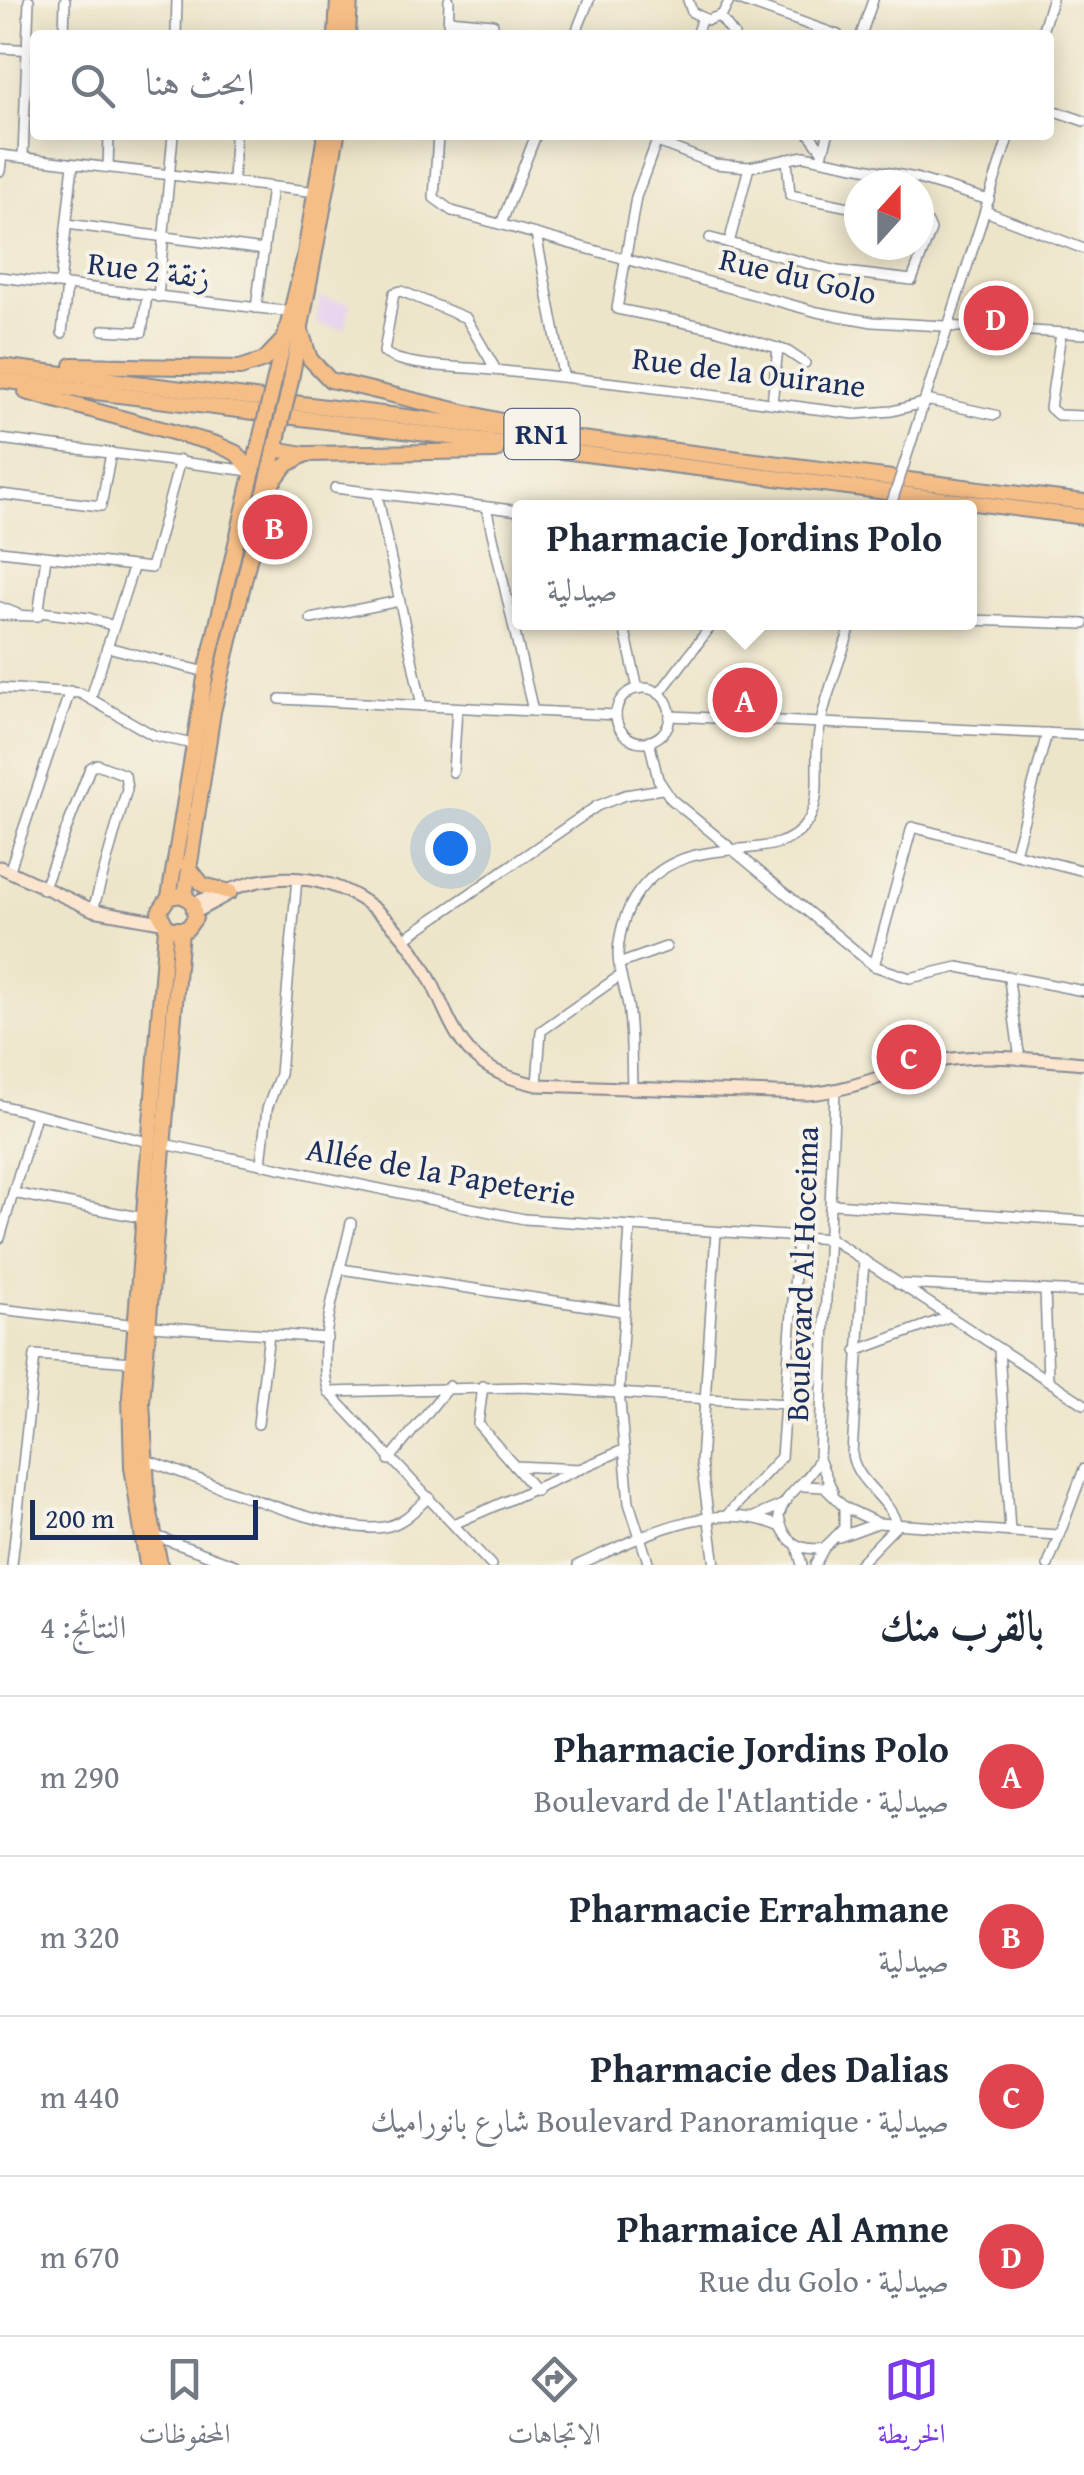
<!DOCTYPE html>
<html lang="ar">
<meta charset="utf-8">
<style>
body{margin:0;font-family:"Gentium Book Plus",Amiri,serif;background:#f6f6f7;color:#1f2937;direction:rtl}
.compass{position:absolute;left:844px;top:170px;width:90px;height:90px;border-radius:50%;background:#fff;box-shadow:0 5px 25px #0003;rotate:21deg}
.scale{position:absolute;left:30px;bottom:25px;width:228px;box-sizing:border-box;padding-left:10px;border:5px solid #1b2f5e;border-top:0;font-size:28px;line-height:35px;white-space:nowrap;color:#1b2f5e;-webkit-text-stroke:8px #f7f3e8;paint-order:stroke}
.you{position:absolute;left:450px;top:848px;width:35px;height:35px;margin:-25px;border:8px solid #fff;border-radius:50%;background:#1a73e8;box-shadow:0 0 0 15px #1a73e833}
.badge{display:grid;place-items:center;width:65px;height:65px;border-radius:50%;background:#7c3aed;color:#fff;font-size:32px;font-weight:700}
.pin{position:absolute;translate:-50% -50%;border:5px solid #fff;box-shadow:0 2px 10px #0006}
.popup{position:absolute;left:512px;top:500px;width:465px;height:130px;box-sizing:border-box;display:grid;place-content:center;border-radius:10px;background:#fff;filter:drop-shadow(0 2px 8px #0005);font-size:32px;white-space:nowrap;color:#747a83}
.popup b{font-size:38px;color:#1f2937}
.popup::after{content:'';position:absolute;left:50%;top:100%;margin-left:-20px;border:20px solid transparent;border-top-color:#fff}
.list{margin:0;padding:0;list-style:none}
h2{display:flex;justify-content:space-between;align-items:center;height:130px;margin:0;padding:0 40px;font-size:42px}
h2 small{font-size:32px;font-weight:400;color:#747a83}
.list li{display:grid;grid-template-columns:65px 1fr auto;gap:30px;align-items:center;box-sizing:border-box;height:160px;padding:0 40px;border-top:2px solid #e0e1e3}
.list b{display:block;font-size:38px;white-space:nowrap}
.list p{margin:0;font-size:32px;white-space:nowrap;color:#747a83}
.list em{font-size:32px;font-style:normal;color:#747a83}
.icon{flex:none;width:55px;height:55px;fill:none;stroke:currentColor;stroke-width:2;stroke-linecap:round;stroke-linejoin:round}
.map{position:relative;flex:none;width:1084px;height:1565px;overflow:hidden;direction:ltr}
.search{position:absolute;background:#fff;box-shadow:0 5px 25px #0003;left:30px;right:30px;top:30px;height:110px;display:flex;align-items:center;gap:25px;box-sizing:border-box;padding:0 35px;border-radius:10px;color:#747a83;font-size:38px}
.sheet{height:770px;background:#fff}
nav{display:flex;justify-content:space-around;align-items:center;box-sizing:border-box;height:140px;border-top:2px solid #e0e1e3;background:#fff;font-size:28px;color:#747a83}
nav a{display:grid;justify-items:center;gap:5px}
nav .on{color:#7c3aed}
.map>svg:first-child{display:block}
</style>
<div class="map">
<svg width="1084" height="1565" viewBox="0 0 1084 1565">
<rect width="100%" height="100%" fill="#f7f3e8"/>
<filter id="ink" filterUnits="userSpaceOnUse"><feTurbulence type="fractalNoise" baseFrequency=".01" numOctaves="2"/><feDisplacementMap in="SourceGraphic" scale="20" xChannelSelector="R" yChannelSelector="G"/><feConvolveMatrix kernelMatrix="1 2 1 2 8 2 1 2 1" color-interpolation-filters="sRGB"/></filter>
<filter id="wash" filterUnits="userSpaceOnUse"><feTurbulence type="fractalNoise" baseFrequency=".0048" numOctaves="4" result="noise"/><feDisplacementMap in="SourceGraphic" scale="40" xChannelSelector="R" yChannelSelector="G"/><feGaussianBlur stdDeviation="2.25" result="paint"/><feColorMatrix in="noise" values="0 0 0 0 0 0 0 0 0 0 0 0 0 0 0 0 0 1.4 0 .05"/><feComposite in="paint" operator="in"/></filter>
<g filter="url(#wash)">
<rect width="100%" height="100%" fill="#ede5c9"/>
<path fill="#e7d2ef" d="M320,298l30,5 -4,26 -30,-5z"/>
</g>
<g filter="url(#ink)">
<g fill="none" stroke-linecap="round" stroke-linejoin="round">
<g stroke="#848a94" stroke-width="12">
<g id="minor">
<path d="M688,0l4,12 16,8 14,-5 8,-15"/>
<path d="M739,0l99,35"/>
<path d="M720,17l14,18"/>
<path d="M449,20l44,4"/>
<path d="M64,35l1,-35"/>
<path d="M176,35l1,-35"/>
<path d="M448,35l1,-35"/>
<path d="M575,35l14,-35"/>
<path d="M696,35l6,-17"/>
<path d="M861,35l12,-35"/>
<path d="M1041,35l11,-35"/>
<path d="M0,48l35,2"/>
<path d="M1049,109l35,12"/>
<path d="M438,135l-4,63 18,13 365,101 56,10 211,12"/>
<path d="M659,135l-23,62 -19,112 95,19 75,23 18,12"/>
<path d="M810,135l13,17"/>
<path d="M657,142l58,22 34,3 55,-11 111,22 74,22"/>
<path d="M0,155l317,37"/>
<path d="M23,157l6,-157"/>
<path d="M787,159l3,36 69,14"/>
<path d="M821,159l7,-24"/>
<path d="M108,168l1,-33"/>
<path d="M0,171l2,-16"/>
<path d="M233,182l2,-47"/>
<path d="M985,211l99,38"/>
<path d="M67,224l197,26"/>
<path d="M501,224l35,-89"/>
<path d="M536,234l27,141"/>
<path d="M710,238l127,33 75,9 19,-50 -3,-7 -9,-3"/>
<path d="M729,243l20,-76"/>
<path d="M0,277l292,35"/>
<path d="M60,284l13,-120"/>
<path d="M158,297l15,-162"/>
<path d="M256,308l16,-121"/>
<path d="M103,330l39,2 5,-37"/>
<path d="M62,333l5,-48"/>
<path d="M1061,333l-11,75 8,7 26,1"/>
<path d="M496,370l-30,-52 -65,-27 -7,2 -10,59c14,14 74,15 97,17 125,11 249,29 373,45l38,-3 39,-10 64,14"/>
<path d="M772,403l6,-55"/>
<path d="M0,439l250,32"/>
<path d="M904,465l105,-330"/>
<path d="M335,488l185,23"/>
<path d="M0,494l101,12 10,-53"/>
<path d="M377,494l45,212"/>
<path d="M486,507l47,204"/>
<path d="M0,551l151,17 29,-108"/>
<path d="M0,607l20,8"/>
<path d="M40,612l49,6 25,8"/>
<path d="M0,615l38,1 8,-59"/>
<path d="M311,619l88,-18"/>
<path d="M970,620l114,4"/>
<path d="M623,622l15,67"/>
<path d="M107,647l99,25"/>
<path d="M0,688l80,5 73,42 39,9"/>
<circle cx="643" cy="715" r="27"/>
<path d="M659,694l55,-72"/>
<path d="M91,697l42,-129"/>
<path d="M280,699l336,16"/>
<path d="M670,716l414,19"/>
<path d="M649,741l9,38 13,20 203,167 36,12 48,-11 126,24"/>
<path d="M453,772l4,-64"/>
<path d="M1015,853l32,-120"/>
<path d="M9,872l61,-181"/>
<path d="M43,890l47,-122 7,-4 28,11 2,14 -34,121"/>
<path d="M407,937l190,-131 28,-11 37,-6"/>
<path d="M619,964l47,-17"/>
<path d="M874,966l38,-139 172,44"/>
<path d="M1009,980l11,80"/>
<path d="M537,1085l4,-54 80,-56"/>
<path d="M632,1089c-1,-28 0,-56 -4,-83 -3,-18 -10,-35 -10,-52 1,-25 10,-52 27,-70 53,-57 133,-14 163,-63 15,-26 6,-54 10,-82 5,-39 23,-79 34,-117"/>
<path d="M0,1105l152,38"/>
<path d="M164,1144l360,75 307,20 253,165"/>
<path d="M261,1164l6,-55 13,-35 17,-196"/>
<path d="M13,1193l131,25"/>
<path d="M833,1204l251,17"/>
<path d="M351,1223c-10,47 -37,124 -22,169l162,173"/>
<path d="M630,1227l-11,164 10,112 20,62"/>
<path d="M0,1238l36,-123"/>
<path d="M341,1269l281,42"/>
<path d="M898,1284l186,8"/>
<path d="M1045,1290l3,90"/>
<path d="M0,1309l137,16 190,13"/>
<path d="M999,1349l11,183"/>
<path d="M856,1351l90,-33"/>
<path d="M483,1386l-5,38 58,67"/>
<path d="M329,1392l196,-5 262,17"/>
<path d="M258,1424l11,-90"/>
<path d="M143,1459c55,18 189,77 241,68 19,-3 31,-17 45,-30"/>
<path d="M389,1460l60,-74"/>
<path d="M514,1466l67,3"/>
<path d="M804,1486l20,1 20,20v21l-20,20c-25,4 -41,-7 -45,-32 6,-25 30,-33 40,-57"/>
<path d="M833,1492l-14,-33 16,-367"/>
<path d="M844,1507l34,16 180,12"/>
<path d="M726,1516l55,-59 17,-222"/>
<path d="M754,1517l28,-12"/>
<path d="M456,1523l167,-73"/>
<path d="M153,1535l82,30"/>
<path d="M839,1537l36,-13"/>
<path d="M797,1546l5,19"/>
<path d="M12,1565l23,-210 98,7"/>
<path d="M578,1565c61,-27 136,-69 203,-38"/>
<path d="M715,1565l-14,-103 15,-230"/>
<path d="M815,1565l9,-17"/>
<path d="M858,1565l39,-40c-8,-28 -41,-42 -45,-71l12,-194"/>
<path d="M1048,1565l36,-96"/>
</g>
</g>
<g stroke="#848a94" stroke-width="15">
<g id="secondary">
<path d="M0,867l93,43 68,12"/>
<path d="M193,903c25,-8 54,-22 80,-24 76,-7 129,42 160,106 13,27 23,58 48,77 17,13 36,18 56,23l270,9c43,-3 79,-21 121,-31 50,-11 105,-4 156,0"/>
<path d="M196,912l31,-17"/>
</g>
</g>
<g stroke="#848a94" stroke-width="18">
<g id="primary">
<path d="M336,35l2,-35"/>
<path d="M348,35l2,-35"/>
<path d="M274,382l30,-123 21,-124"/>
<path d="M290,385l47,-250"/>
<path d="M187,865l16,20 27,7"/>
<path d="M185,896l28,-184 65,-275"/>
<path d="M169,897l13,-2 11,8 2,15 -8,11h-19l-9,-17 10,-15 37,-225 56,-240"/>
<path d="M147,1565l-15,-98 -2,-71 36,-469"/>
<path d="M160,1565l-12,-63 -6,-100 39,-471"/>
</g>
</g>
<g stroke="#848a94" stroke-width="18">
<g id="trunk">
<path d="M301,331l9,28 20,21 171,41"/>
<path d="M72,365l168,3 24,-8 21,-22"/>
<path d="M0,366l1084,136"/>
<path d="M0,380l1084,137"/>
<path d="M26,392l190,52 20,9 17,19"/>
<path d="M275,449l29,5"/>
<path d="M264,494l21,-28 21,-12 190,-3"/>
</g>
</g>
<use href="#minor" stroke="#fff" stroke-width="9"/>
<use href="#secondary" stroke="#fbe5cf" stroke-width="11"/>
<use href="#primary" stroke="#f6be87" stroke-width="14"/>
<use href="#trunk" stroke="#f6be87" stroke-width="14"/>
<g stroke="#848a94" stroke-width="12" stroke-linecap="butt">
<path id="minor-bridge" d="M890,508l14,-43"/>
</g>
<g stroke="#848a94" stroke-width="18" stroke-linecap="butt">
<g id="primary-bridge">
<path d="M262,432l12,-50"/>
<path d="M278,436l12,-51"/>
</g>
</g>
<use href="#minor-bridge" stroke="#fff" stroke-width="9"/>
<use href="#primary-bridge" stroke="#f6be87" stroke-width="14"/>
</g>
</g>
<g text-anchor="middle" stroke-width="8" stroke-linejoin="round" paint-order="stroke">
<rect fill="#f7f3e8" stroke="#5d6a87" stroke-width="2.5" x="504.5" y="409" width="75" height="50" rx="8"/>
<g font-size="30" font-weight="bold" fill="#1b2f5e">
<text x="542" y="444">RN1</text>
</g>
<g font-size="32" fill="#1b2f5e" stroke="#f7f3e8">
<text transform="translate(149 270) rotate(7)" y="11">Rue 2 زنقة</text>
<text transform="translate(798 276) rotate(13)" y="11">Rue du Golo</text>
<text transform="translate(749 372) rotate(7)" y="11">Rue de la Ouirane</text>
<text transform="translate(441 1172) rotate(10)" y="11">Allée de la Papeterie</text>
<text transform="translate(802 1274) rotate(-88)" y="11">Boulevard Al Hoceima</text>
</g>
</g>
</svg>
<svg class="compass" viewBox="-18 -18 36 36"><path d="M0-13l5 13h-10z" fill="#e53935"/><path d="M0 13l5-13h-10z" fill="#747a83"/></svg>
<div class="scale">200 m</div>
<div class="you"></div>
<div class="pin badge" style="left:745px;top:700px;background:#e0444e">A</div>
<div class="popup"><b>Pharmacie Jordins Polo</b>صيدلية</div>
<div class="pin badge" style="left:275px;top:527px;background:#e0444e">B</div>
<div class="pin badge" style="left:909px;top:1057px;background:#e0444e">C</div>
<div class="pin badge" style="left:996px;top:318px;background:#e0444e">D</div>
<div class="search"><svg class="icon" aria-label="search" viewBox="0 0 24 24"><circle cx="10" cy="10" r="6"/><path d="M15 15l6 6"/></svg>ابحث هنا</div>
</div>
<section class="sheet">
<h2>بالقرب منك<small>النتائج: 4</small></h2>
<ul class="list">
<li><span class="badge" style="background:#e0444e">A</span><div><b>Pharmacie Jordins Polo</b><p>صيدلية · Boulevard de l'Atlantide</p></div><em>290 m</em></li>
<li><span class="badge" style="background:#e0444e">B</span><div><b>Pharmacie Errahmane</b><p>صيدلية</p></div><em>320 m</em></li>
<li><span class="badge" style="background:#e0444e">C</span><div><b>Pharmacie des Dalias</b><p>صيدلية · Boulevard Panoramique شارع بانوراميك</p></div><em>440 m</em></li>
<li><span class="badge" style="background:#e0444e">D</span><div><b>Pharmaice Al Amne</b><p>صيدلية · Rue du Golo</p></div><em>670 m</em></li>
</ul>
</section>
<nav>
<a class="on"><svg class="icon" aria-label="map" viewBox="0 0 24 24"><path d="M3 6l6-2 6 2 6-2v14l-6 2-6-2-6 2zM9 4v14M15 6v14"/></svg>الخريطة</a>
<a><svg class="icon" aria-label="directions" viewBox="0 0 24 24"><path d="M12 3l9 9-9 9-9-9zM9 14v-3h6M13 9l2 2-2 2"/></svg>الاتجاهات</a>
<a><svg class="icon" aria-label="saved" viewBox="0 0 24 24"><path d="M7 4h10v16l-5-4-5 4z"/></svg>المحفوظات</a>
</nav>
